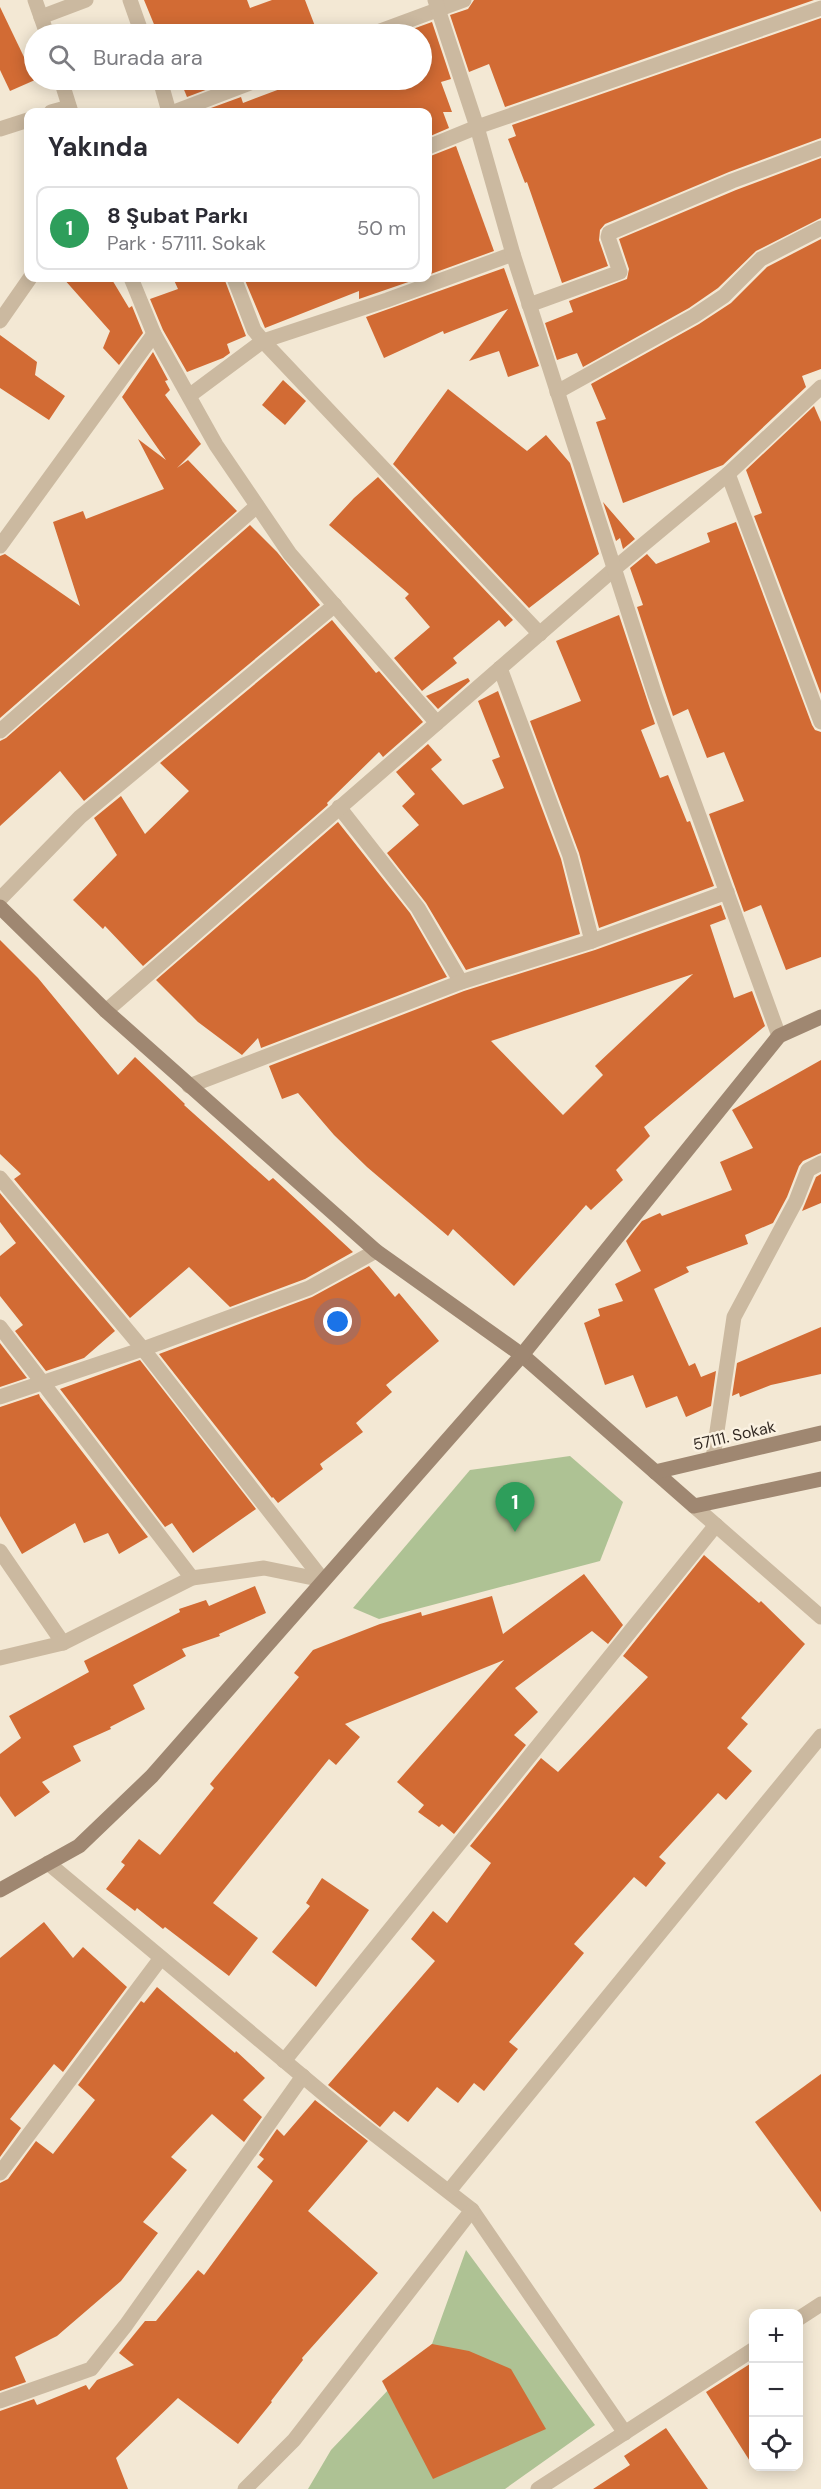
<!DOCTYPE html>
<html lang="tr">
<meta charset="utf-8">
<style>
body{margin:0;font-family:"DM Sans",sans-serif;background:#f2f2f3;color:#2b2b33}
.controls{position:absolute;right:18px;bottom:18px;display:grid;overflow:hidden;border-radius:12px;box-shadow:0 3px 15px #0003}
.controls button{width:54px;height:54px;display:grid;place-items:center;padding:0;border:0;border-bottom:2px solid #e1e1e2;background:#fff;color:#2b2b33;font:30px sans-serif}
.you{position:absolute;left:338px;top:1322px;width:21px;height:21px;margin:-15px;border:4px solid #fff;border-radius:50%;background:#1a73e8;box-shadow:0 0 0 9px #1a73e833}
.badge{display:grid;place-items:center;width:39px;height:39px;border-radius:50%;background:#164d59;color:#fff;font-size:20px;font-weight:700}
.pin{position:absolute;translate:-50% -50px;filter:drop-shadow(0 2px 3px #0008)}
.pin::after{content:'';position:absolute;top:32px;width:21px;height:18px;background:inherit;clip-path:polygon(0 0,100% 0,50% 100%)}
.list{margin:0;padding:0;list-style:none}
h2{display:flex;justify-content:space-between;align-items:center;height:78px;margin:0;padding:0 24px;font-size:26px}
h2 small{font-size:20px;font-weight:400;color:#7c7c81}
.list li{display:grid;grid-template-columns:39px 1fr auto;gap:18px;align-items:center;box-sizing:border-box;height:84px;margin:0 12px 12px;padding:0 12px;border:2px solid #e1e1e2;border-radius:12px}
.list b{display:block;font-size:22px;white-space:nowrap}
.list p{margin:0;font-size:20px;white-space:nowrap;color:#7c7c81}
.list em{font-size:20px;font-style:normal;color:#7c7c81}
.icon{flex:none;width:33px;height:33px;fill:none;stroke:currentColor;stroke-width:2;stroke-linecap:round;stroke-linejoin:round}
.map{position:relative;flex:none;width:821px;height:2489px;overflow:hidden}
.search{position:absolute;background:#fff;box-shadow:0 3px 15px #0003;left:24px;top:24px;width:408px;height:66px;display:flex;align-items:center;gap:15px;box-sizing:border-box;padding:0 21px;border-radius:33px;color:#7c7c81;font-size:22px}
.panel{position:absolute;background:#fff;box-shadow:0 3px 15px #0003;left:24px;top:108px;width:408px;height:174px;border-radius:12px}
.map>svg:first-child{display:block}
</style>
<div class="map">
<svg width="821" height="2489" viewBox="0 0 821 2489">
<rect width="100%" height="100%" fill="#f3e8d4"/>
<g fill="#aec294">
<path d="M570,1456l53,46 -23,59 -221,58 -26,-11 117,-138z"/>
<path d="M466,2250l129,175 -90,64h-197l23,-39 101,-106z"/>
</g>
<g fill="#d26b34" fill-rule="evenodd">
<path d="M144,0h103l3,8 22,-8h33l13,34h-160z"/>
<path d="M474,0h340l-309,107 -16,-43 -20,8 -19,-57 18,-6z"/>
<path d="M0,7l35,73 -25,11 -10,-21z"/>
<path d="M821,18v120l-92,34 -124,52 -5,6 -1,10 9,26 -46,17 -35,-101 -2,1 -17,-44 8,-3 -4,-11z"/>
<path d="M432,22l19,57 -10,3 11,30h-9l6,16 -21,9v-25h-228l41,-15 2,6 61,-23h118v-46h-23z"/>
<path d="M180,80h52l-45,17z"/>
<path d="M456,146l38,105 -66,24v-118z"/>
<path d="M821,158v60l-65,33 -38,37 -29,20 -106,59 -6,-14 -20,7 -12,-37 28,-11 -4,-11 58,-22 2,-10 -10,-30 117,-49z"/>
<path d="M821,239v130l-19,7 4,11 -83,78 -100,38 -27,-81 10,-3 -15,-35 108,-60 32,-21 36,-36z"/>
<path d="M504,268l35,98 -31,11 -9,-26 -30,10 39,-52 -64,25 -1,-3 -59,27 -18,-41z"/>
<path d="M63,278h48l18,30 3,-2 11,27 -24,32 -16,-17 7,-17z"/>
<path d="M173,278h51l22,58 -19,8 3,9 -7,5 -36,14 -24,-42 -13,-31 28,-10z"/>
<path d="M244,278h176l-61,21v-8l-94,37z"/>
<path d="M0,335l37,27 -2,13 30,21 -16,24 -49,-32z"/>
<path d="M153,352l15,28 -3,1 5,9 -5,5 36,49 -24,24 11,-8 49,51 -237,207v-162l5,-2 75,52 -27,-84 30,-11 3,8 78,-30 -26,-50 28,21 -44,-63z"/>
<path d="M283,380l23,21 -21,24 -23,-20z"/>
<path d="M448,389l79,62 19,-16 24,28 29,91 -70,54 -136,-144z"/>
<path d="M814,406l7,16v272l-67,-178 8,-3 -16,-43z"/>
<path d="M378,477l135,143 -8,7 -6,-7 -46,38 4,5 -35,28 -28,-33 36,-31 -25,-29 4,-4 -80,-69 25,-27z"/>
<path d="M603,502l32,37 -12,10 -3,-11 -4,3z"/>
<path d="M736,522l76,203 3,5 6,2v225l-35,13 -25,-65 -17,7 -35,-98 35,-13 -20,-49 -17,6 -19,-49 -15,7 -36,-109 6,-2 -13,-37 17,-14 9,10 54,-22 -3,-9z"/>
<path d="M250,525l27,27 43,53 -236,196 -24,-30 -60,55v-85l6,-3z"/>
<path d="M619,615l36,109 -14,6 19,48 8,-3 19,47 3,-1 24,65 -115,42 -20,-75 -49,-132 51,-20 -25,-60z"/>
<path d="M332,620l44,53 3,-2 44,51 -40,35 -4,-5 -52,51 1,2 -185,161 -38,-40 -2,3 -30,-29 44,-45 -23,-37 27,-22 24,38 44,-43 -29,-28z"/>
<path d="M468,678l2,3 -32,28 -12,-13z"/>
<path d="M498,691l63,168 19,75 -114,36 -40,-67 -39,-50 32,-28 -17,-19 13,-12 -19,-22 32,-28 14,16 -11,9 32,36 41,-17 -12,-28 8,-3 -22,-56z"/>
<path d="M338,822l72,91 37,64 -186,71 -3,-10 -16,17 -44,-33 -42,-42z"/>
<path d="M721,905l5,14 -16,6 24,73 18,-7 13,35 -121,101 6,9 -34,34 7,10 -32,30 -5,-5 -72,81 -61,-57 -5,7 -81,-69 -33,-32 -36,-42 -16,6 -13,-33 195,-75 131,-41zM693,974l-98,92 8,9 -40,40 -72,-74z"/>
<path d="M0,940l38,38 80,97 17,-18 50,47 -1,1 85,76 4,-3 80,74 -48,27 -75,28 -41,-40 -59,51 -116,-139 7,-5 -21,-20z"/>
<path d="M821,1060v93l-18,8 -4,5 -12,31 -14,26 -28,12 3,9 -62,23 3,5 -35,17 35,77 6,-3 6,14 15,-6 -5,35 -25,11 -9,-21 -31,12 -13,-33 -28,10 -21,-62 16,-7 -2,-7 25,-8 -8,-17 26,-13 -15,-30 16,-20 18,-8 2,3 70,-26 -12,-28 33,-14 -21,-38z"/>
<path d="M821,1174v29l-19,8 14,-34z"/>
<path d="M0,1193l115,138 -31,27 -38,13 -31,-40 8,-6 -23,-29v-40l16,-13 -16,-21z"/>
<path d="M369,1266l26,31 4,-4 40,48 -53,44 6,7 -36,31 7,9 -43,32 3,5 -45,34 -5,-6 -1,1 -113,-144 153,-57z"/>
<path d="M821,1327v47l-50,11 -31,12 -1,-4 -7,3 5,-33z"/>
<path d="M0,1343l27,35 -27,9z"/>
<path d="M140,1360l116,149 -63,44 -21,-30 -7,4 -105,-138z"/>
<path d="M39,1394l1,3 108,140 -29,17 -11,-21 -24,10 -9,-20 -53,31 -22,-38v-109z"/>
<path d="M704,1555l55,48 2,-2 44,43 -64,74 7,6 -21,24 25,23 -26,29 -8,-7 -59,64 7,6 -20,24 -12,-10 -60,67 10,9 -75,89 9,7 -34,42 -10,-8 -16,20 -21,-16 -29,35 -14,-11 -14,16 -52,-42 107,-124 -24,-22 22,-28 14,12 44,-60 -21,-17 71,-88 17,14 90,-95 -25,-21z"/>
<path d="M584,1574l39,51 -15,19 -16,-13 -77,57 23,24 -24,23 12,10 -72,89 -12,-10 -3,3 -21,-15 6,-7 -27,-23 107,-122 -159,64 15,13 -24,28 -7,-6 -116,144 45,35 -29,38 -64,-49 -2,2 -26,-21 -2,3 -29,-22 19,-24 -4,-3 18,-23 21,16 54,-67 -4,-4 89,-107 -5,-4 19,-23 67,-26 41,-12 1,4 70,-20 11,38z"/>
<path d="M255,1586l11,27 -47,21 1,2 -38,13 4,7 -53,29 12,24 -35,18 1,2 -38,17 8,15 -39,21 8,10 -35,25 -15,-21v-42l21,-16 -12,-22 80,-44 -5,-11 96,-49 -1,-3 27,-9 3,6z"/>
<path d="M322,1878l47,32 -53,77 -44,-35 38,-46 -4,-3z"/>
<path d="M44,1922l29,36 10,-11 44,40 -64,85 -9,-8 -44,55 11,9 -21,29v-199z"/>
<path d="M157,1987l78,66 1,-2 29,27 -22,22 19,17 -18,25 -32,-28 -41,43 16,13 -44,52 15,11 -37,48 -64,55 -42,21 11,25 -26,9v-208l8,-4 28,-38 17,13 42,-54 -17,-15 63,-84 3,2z"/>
<path d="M821,2074v138l-66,-90z"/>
<path d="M315,2100l53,41 -60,70 70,62 -76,85 1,2 -32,41 1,1 -34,42 -60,-46 -62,60 12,31h-128v-78l34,-12 3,6 49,-20 3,5 8,-10 37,-15 -15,-12 26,-32h11l42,-51 6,5 69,-94 -16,-14 7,-8 -5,-4 18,-26 7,7z"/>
<path d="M432,2344l37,7 42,18 35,60 -113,50 -51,-98z"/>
<path d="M753,2362v104l-47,-74z"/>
<path d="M666,2428l42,61h-115l37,-24 -6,-9z"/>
</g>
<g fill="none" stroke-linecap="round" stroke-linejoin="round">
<g stroke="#cbb9a0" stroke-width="15">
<path d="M35,0l12,34"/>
<path d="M130,0l12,34"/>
<path d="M41,17l45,-17"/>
<path d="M372,34l92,-34"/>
<path d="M61,80l10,32"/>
<path d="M160,80l9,32"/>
<path d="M51,112l18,-5"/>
<path d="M174,112l84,-32"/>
<path d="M0,129l28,-9"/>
<path d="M428,147l49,-20 344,-119"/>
<path d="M131,278l23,56 62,111 74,109 147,169"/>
<path d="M234,278l20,52 9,11 277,293"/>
<path d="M529,305l91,-33 -12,-35 1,-4 123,-52 89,-33"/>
<path d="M0,321l30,-43"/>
<path d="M557,392l137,-76 30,-20 37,-37 60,-31"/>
<path d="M189,396l74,-55 124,-41 126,-46"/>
<path d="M728,474l93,248"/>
<path d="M0,546l154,-212"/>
<path d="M500,668l70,188 22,85"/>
<path d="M0,731l257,-225"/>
<path d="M339,807l79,101 43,74"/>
<path d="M0,899l80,-82 255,-212"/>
<path d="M106,1011l508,-442 114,-95 93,-87"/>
<path d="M189,1086l272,-104 131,-41 135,-49"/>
<path d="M0,1178l143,171 180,231"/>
<path d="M0,1327l192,251"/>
<path d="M0,1397l143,-48 166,-61 67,-37"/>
<path d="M713,1458l21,-141 62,-116 12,-31 13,-7"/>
<path d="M0,1551l63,92"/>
<path d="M0,1658l63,-15 129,-65 72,-10 59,12"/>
<path d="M48,1863l295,247 129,100 153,223"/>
<path d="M284,2061l432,-536"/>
<path d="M0,2173l161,-215"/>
<path d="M449,2191l372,-455"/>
<path d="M0,2401l91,-32 35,-44 177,-249"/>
<path d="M245,2489l49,-49 178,-230"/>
</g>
<g stroke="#cbb9a0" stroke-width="15">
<path d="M435,0l42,127 36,127 142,441 124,341"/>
<path d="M694,1506l127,111"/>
<path d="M798,2319l23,-15"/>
<path d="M538,2489l216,-140"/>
</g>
<g stroke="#9f8771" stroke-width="15">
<path d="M0,907l106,104 270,240 146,104 172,151 127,-27"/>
<path d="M655,1472l166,-39"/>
<path d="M0,1890l79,-44 73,-70 370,-421 257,-319 42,-19"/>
</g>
</g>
<g text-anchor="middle" stroke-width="5" stroke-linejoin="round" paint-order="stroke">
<g font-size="16" fill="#342b24" stroke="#faf1e1">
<text transform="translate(734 1435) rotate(-13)" y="6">57111. Sokak</text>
</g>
</g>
</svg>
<div class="controls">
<button>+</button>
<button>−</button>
<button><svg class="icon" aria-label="locate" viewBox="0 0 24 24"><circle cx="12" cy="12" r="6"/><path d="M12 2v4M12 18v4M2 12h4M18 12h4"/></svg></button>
</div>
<div class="you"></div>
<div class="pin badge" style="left:515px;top:1532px;background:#2e9e5b">1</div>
<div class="search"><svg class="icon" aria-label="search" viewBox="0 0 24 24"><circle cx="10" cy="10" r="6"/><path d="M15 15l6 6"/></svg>Burada ara</div>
<section class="panel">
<h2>Yakında<small></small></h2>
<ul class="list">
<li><span class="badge" style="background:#2e9e5b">1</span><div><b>8 Şubat Parkı</b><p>Park · 57111. Sokak</p></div><em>50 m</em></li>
</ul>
</section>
</div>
